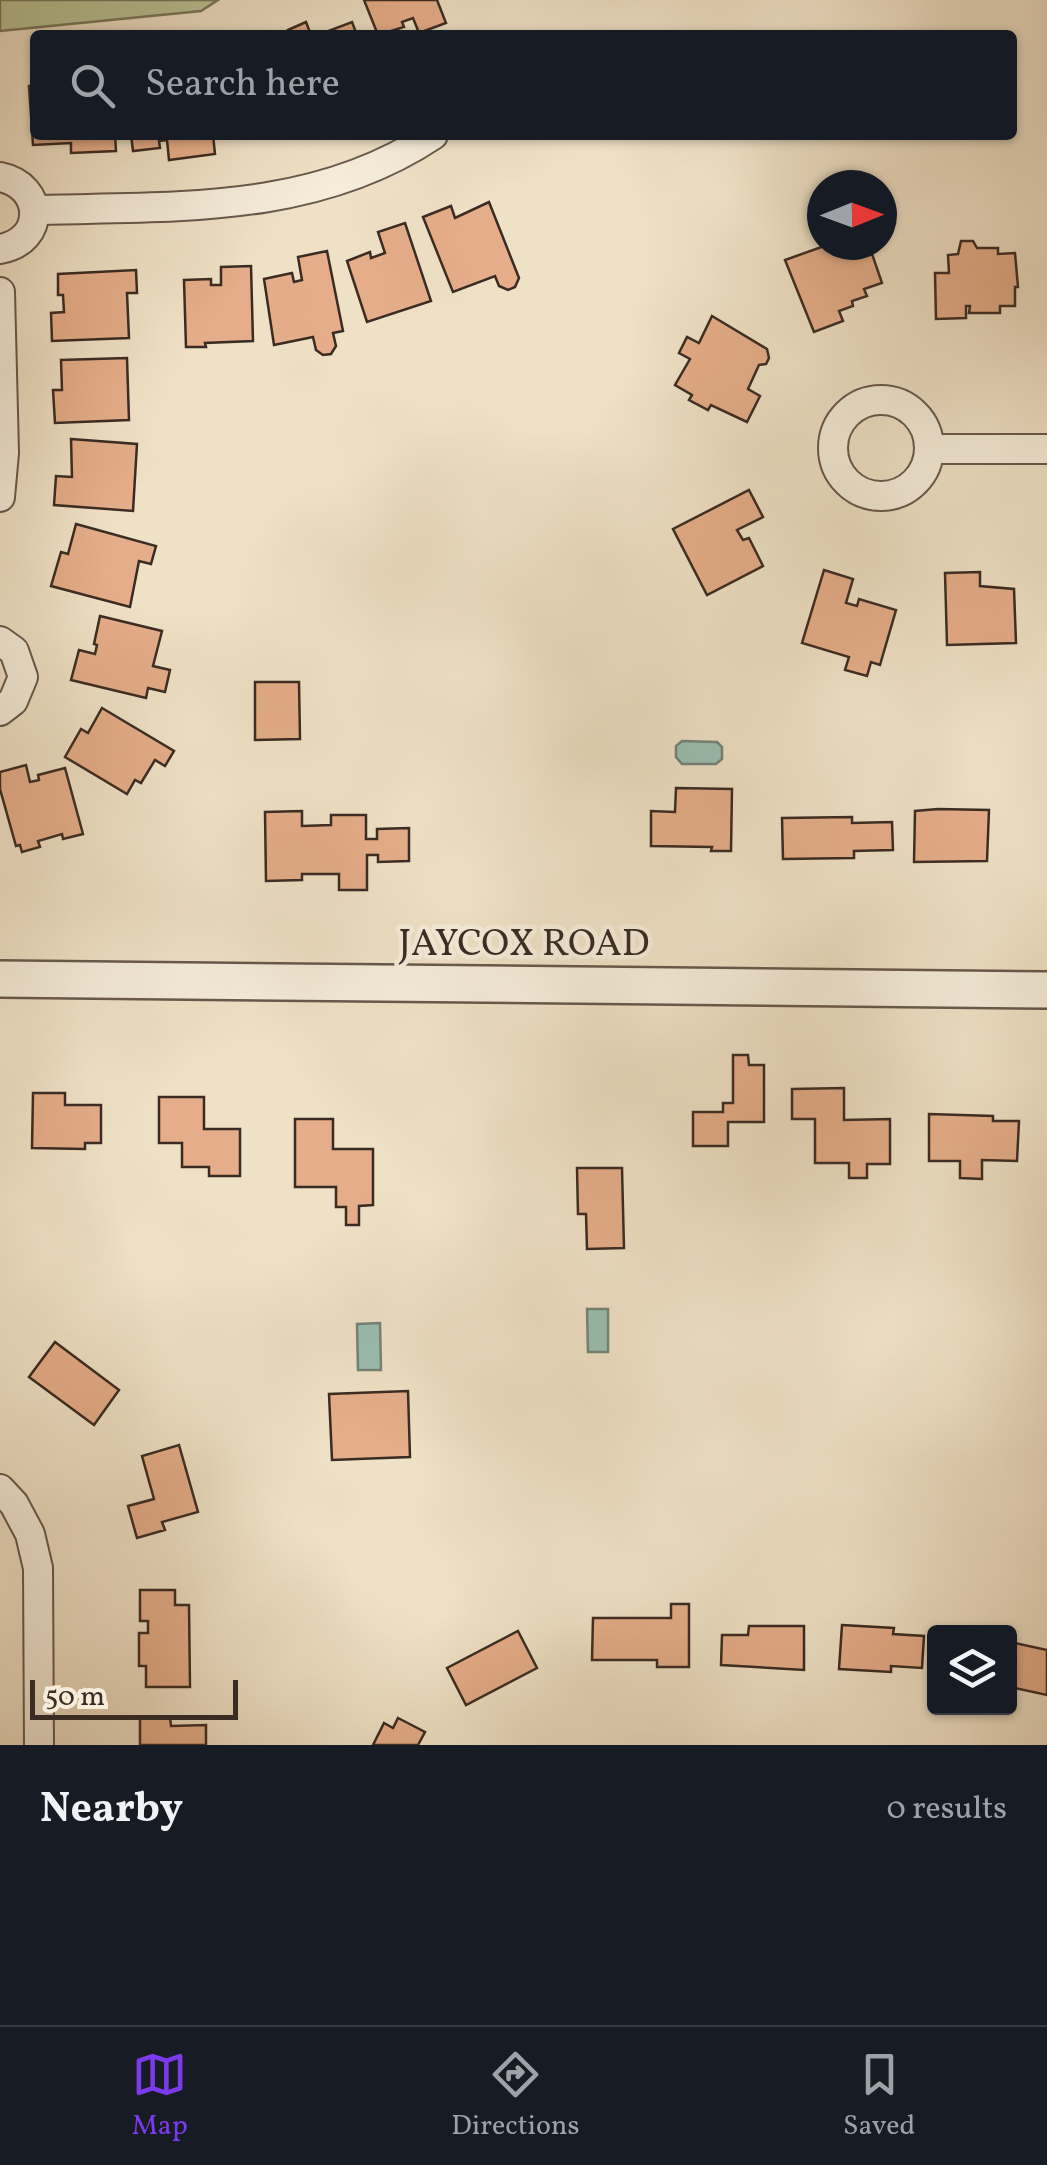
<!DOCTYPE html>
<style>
body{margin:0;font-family:Vollkorn,serif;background:#20242c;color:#f1f3f6}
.controls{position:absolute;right:30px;bottom:30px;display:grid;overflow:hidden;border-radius:10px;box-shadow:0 2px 8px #0004}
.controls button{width:90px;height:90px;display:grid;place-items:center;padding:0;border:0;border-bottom:2px solid #363941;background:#171b24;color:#f1f3f6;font:50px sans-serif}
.compass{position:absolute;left:807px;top:170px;width:90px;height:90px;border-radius:50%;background:#171b24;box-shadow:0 2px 8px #0004;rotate:89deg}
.scale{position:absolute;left:30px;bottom:25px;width:208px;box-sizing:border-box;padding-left:10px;border:5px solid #3a2b23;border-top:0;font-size:28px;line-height:35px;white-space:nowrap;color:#3a2b23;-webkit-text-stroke:8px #f5ecda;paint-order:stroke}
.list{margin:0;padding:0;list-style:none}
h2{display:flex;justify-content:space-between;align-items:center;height:130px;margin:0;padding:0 40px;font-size:42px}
h2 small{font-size:32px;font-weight:400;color:#9ea1a6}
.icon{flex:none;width:55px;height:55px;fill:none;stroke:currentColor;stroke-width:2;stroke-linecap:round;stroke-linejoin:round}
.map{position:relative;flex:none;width:1047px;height:1745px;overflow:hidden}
.search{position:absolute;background:#171b24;box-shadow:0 2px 8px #0004;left:30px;right:30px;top:30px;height:110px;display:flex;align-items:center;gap:25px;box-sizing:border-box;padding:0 35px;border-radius:10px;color:#9ea1a6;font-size:38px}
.sheet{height:280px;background:#171b24}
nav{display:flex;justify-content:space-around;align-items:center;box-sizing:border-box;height:140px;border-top:2px solid #363941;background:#171b24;font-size:28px;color:#9ea1a6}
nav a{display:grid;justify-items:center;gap:5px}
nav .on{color:#7c3aed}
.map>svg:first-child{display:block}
</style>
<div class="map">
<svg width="1047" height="1745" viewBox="0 0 1047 1745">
<rect width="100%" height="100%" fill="#efe1c6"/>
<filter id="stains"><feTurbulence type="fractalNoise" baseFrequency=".002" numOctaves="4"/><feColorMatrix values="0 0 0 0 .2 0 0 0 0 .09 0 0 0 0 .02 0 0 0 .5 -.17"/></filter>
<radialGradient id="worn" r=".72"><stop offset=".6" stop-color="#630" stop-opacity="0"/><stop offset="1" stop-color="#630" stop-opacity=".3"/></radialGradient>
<path fill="#b8c396" stroke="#79775c" stroke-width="2.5" d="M0,0h218l-17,11 -201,20z"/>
<g fill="#9abeb2" stroke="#748379" stroke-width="2.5">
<path d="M682,741l35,1 5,5v12l-6,5h-34l-6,-7v-11z"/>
<path d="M587,1309h21v43h-20z"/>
<path d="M380,1323l1,47h-23l-1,-46z"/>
</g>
<g fill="#e5ad89" stroke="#3a2b23" stroke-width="2.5">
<path d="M364,0h73l9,23 -27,10 -6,-15 -11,4 2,5 -26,8z"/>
<path d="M306,22l5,13h-21l-2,-5z"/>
<path d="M352,22l5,13h-39z"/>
<path d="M35,85v50h80l1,16 -45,2v-10l-38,2 -4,-59z"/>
<path d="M131,135h82l2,19 -46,6 -2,-20 -8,1 1,7 -27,3z"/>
<path d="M489,202l30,76 -4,9 -7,3 -9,-4 -4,-10 -42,16 -30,-75 28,-11 4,12z"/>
<path d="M405,223l26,78 -64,21 -20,-61 23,-9 1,6 14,-5 -7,-21z"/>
<path d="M961,241h12l4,7h21v6l17,-1 3,34h-3v19h-15v7h-31l1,-7h-4v12l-30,1 -1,-46h14l-1,-18 10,-1z"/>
<path d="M827,245h42l13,38 -18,6 3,7 -15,5 1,5 -14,5 4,10 -29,11 -29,-72z"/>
<path d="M327,251l16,80 -10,2 3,13 -5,8 -8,1 -7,-5 -3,-13 -39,8 -10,-66 28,-6 2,9 8,-2 -4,-23z"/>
<path d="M251,266l2,75 -48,2 1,4h-20l-2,-67 27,-1v6h10v-18z"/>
<path d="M136,270l1,23h-10l2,45 -77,3 -1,-28 13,-1 -1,-17h-5v-21z"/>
<path d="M712,316l55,33 2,9 -3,6 -7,1 -11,24 12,7 -13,26 -36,-17 -3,5 -19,-10 3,-5 -17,-10 15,-26 -11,-6 8,-16 12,6z"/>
<path d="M127,358l2,62 -74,3 -2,-33h9l-1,-30z"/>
<path d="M71,439l66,5 -4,67 -79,-6 2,-29 16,1z"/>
<path d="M749,490l14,27 -26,13 6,10 6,-2 14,28 -56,29 -34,-66z"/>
<path d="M76,524l80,22 -5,18 -12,-3 -9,46 -79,-21 10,-34 7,2z"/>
<path d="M824,570l29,9 -7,24 11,3 2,-7 37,11 -16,55 -9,-3 -4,14 -22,-6 4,-13 -47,-14z"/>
<path d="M980,572v14l34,3 2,54 -69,2 -2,-72z"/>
<path d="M100,616l62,15 -9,35 17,4 -5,22 -17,-4 -2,10 -75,-18 8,-30 16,4 2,-9 -3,-1z"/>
<path d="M255,682h44l1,57 -45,1z"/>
<path d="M102,708l72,43 -9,15 -10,-6 -14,23 -6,-3 -8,14 -62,-37 16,-28 7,4z"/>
<path d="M26,765l4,17 9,-2 -1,-5 27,-7 18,66 -20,5 -1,-5 -24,7 2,6 -18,5 -2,-7 -4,1 -16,-57v-17z"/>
<path d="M676,788l56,1 -1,62h-20l1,-4 -61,-1v-35l24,1z"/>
<path d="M938,809l51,1 -2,51 -73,1 1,-51z"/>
<path d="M302,811v15l29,-1v-10h35v24h11v-10l32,-1v33l-31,1v-7h-11v35h-28v-16h-37v6l-36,1 -1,-69z"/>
<path d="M852,817v6l40,-1 1,28 -39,1v7l-71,1 -1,-41z"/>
<path d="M733,1055h15l1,10h15v57h-36v24h-35v-34h30v-9h10z"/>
<path d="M844,1088v32l46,-1v45h-23v14h-18v-15h-34v-44h-23v-30z"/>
<path d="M33,1093h32v12h36v38h-16v6l-53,-1z"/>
<path d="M159,1097h45v32h36v47h-31v-9h-27v-24h-23z"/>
<path d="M929,1114l64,2v5h26l-2,40 -35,-1v19l-22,-1v-17h-31z"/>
<path d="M295,1119h38v30h40v56l-14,1v19h-13v-18h-10v-20h-41z"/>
<path d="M577,1168h45l2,80 -37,1 -1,-35h-8z"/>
<path d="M55,1342l64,48 -25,35 -65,-48z"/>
<path d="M408,1391l2,66 -78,3 -3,-66z"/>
<path d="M179,1445l19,67 -36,10 3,8 -28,8 -9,-32 26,-7 -12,-43z"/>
<path d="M140,1590h35v15h14l1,82h-44v-21h-7v-33h9v-12h-8z"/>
<path d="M671,1604h18v63h-32v-7h-65l1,-42h78z"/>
<path d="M842,1625l52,3 -1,6 31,2 -2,32 -31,-2v6l-52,-3z"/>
<path d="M749,1626h55v44l-83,-5 1,-30h26z"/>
<path d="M518,1631l19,37 -71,37 -19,-37z"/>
<path d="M1010,1642l37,8v45l-37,-8z"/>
<path d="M170,1717l1,9 35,-1v20h-66v-27z"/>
<path d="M398,1718l27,14 -7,13h-45l11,-22 9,5z"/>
</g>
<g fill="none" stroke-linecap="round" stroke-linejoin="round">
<g stroke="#67584c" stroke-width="32">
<g id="minor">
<path d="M0,177c45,9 46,64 0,72"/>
<path d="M34,210c139,-4 279,5 399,-75"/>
<path d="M0,292l4,161 -4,44"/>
<circle cx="881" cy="448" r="48"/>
<path d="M929,449h118"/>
<path d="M0,641l14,10 9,26 -10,24 -13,10"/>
<path d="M0,1489l14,15 16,30 8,34 1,177"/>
</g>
</g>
<g stroke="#67584c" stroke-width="40">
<path id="tertiary" d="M0,979l1047,11"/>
</g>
<use href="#minor" stroke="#f5ecda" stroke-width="28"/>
<use href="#tertiary" stroke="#f5ecda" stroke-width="35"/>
</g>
<g text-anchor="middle" stroke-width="9" stroke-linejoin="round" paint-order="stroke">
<g font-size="38" fill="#3a2b23" stroke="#f5ecda">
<text x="524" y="955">JAYCOX ROAD</text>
</g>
</g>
<rect width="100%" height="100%" filter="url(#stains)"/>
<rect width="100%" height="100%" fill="url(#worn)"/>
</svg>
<div class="controls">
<button><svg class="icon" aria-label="layers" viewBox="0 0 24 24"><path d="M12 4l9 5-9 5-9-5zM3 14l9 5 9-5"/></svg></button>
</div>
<svg class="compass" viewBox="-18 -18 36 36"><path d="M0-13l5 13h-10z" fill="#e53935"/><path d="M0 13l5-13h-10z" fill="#9ea1a6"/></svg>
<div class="scale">50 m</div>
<div class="search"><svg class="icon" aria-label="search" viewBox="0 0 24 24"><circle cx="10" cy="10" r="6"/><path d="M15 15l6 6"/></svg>Search here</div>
</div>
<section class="sheet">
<h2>Nearby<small>0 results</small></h2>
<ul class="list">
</ul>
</section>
<nav>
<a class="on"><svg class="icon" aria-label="map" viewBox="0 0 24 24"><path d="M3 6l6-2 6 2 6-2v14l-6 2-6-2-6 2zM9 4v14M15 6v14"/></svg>Map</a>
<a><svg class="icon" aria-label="directions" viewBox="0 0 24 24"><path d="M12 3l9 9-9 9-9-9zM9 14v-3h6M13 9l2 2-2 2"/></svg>Directions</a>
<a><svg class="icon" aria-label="saved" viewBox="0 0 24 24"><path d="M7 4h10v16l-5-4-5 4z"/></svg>Saved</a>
</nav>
